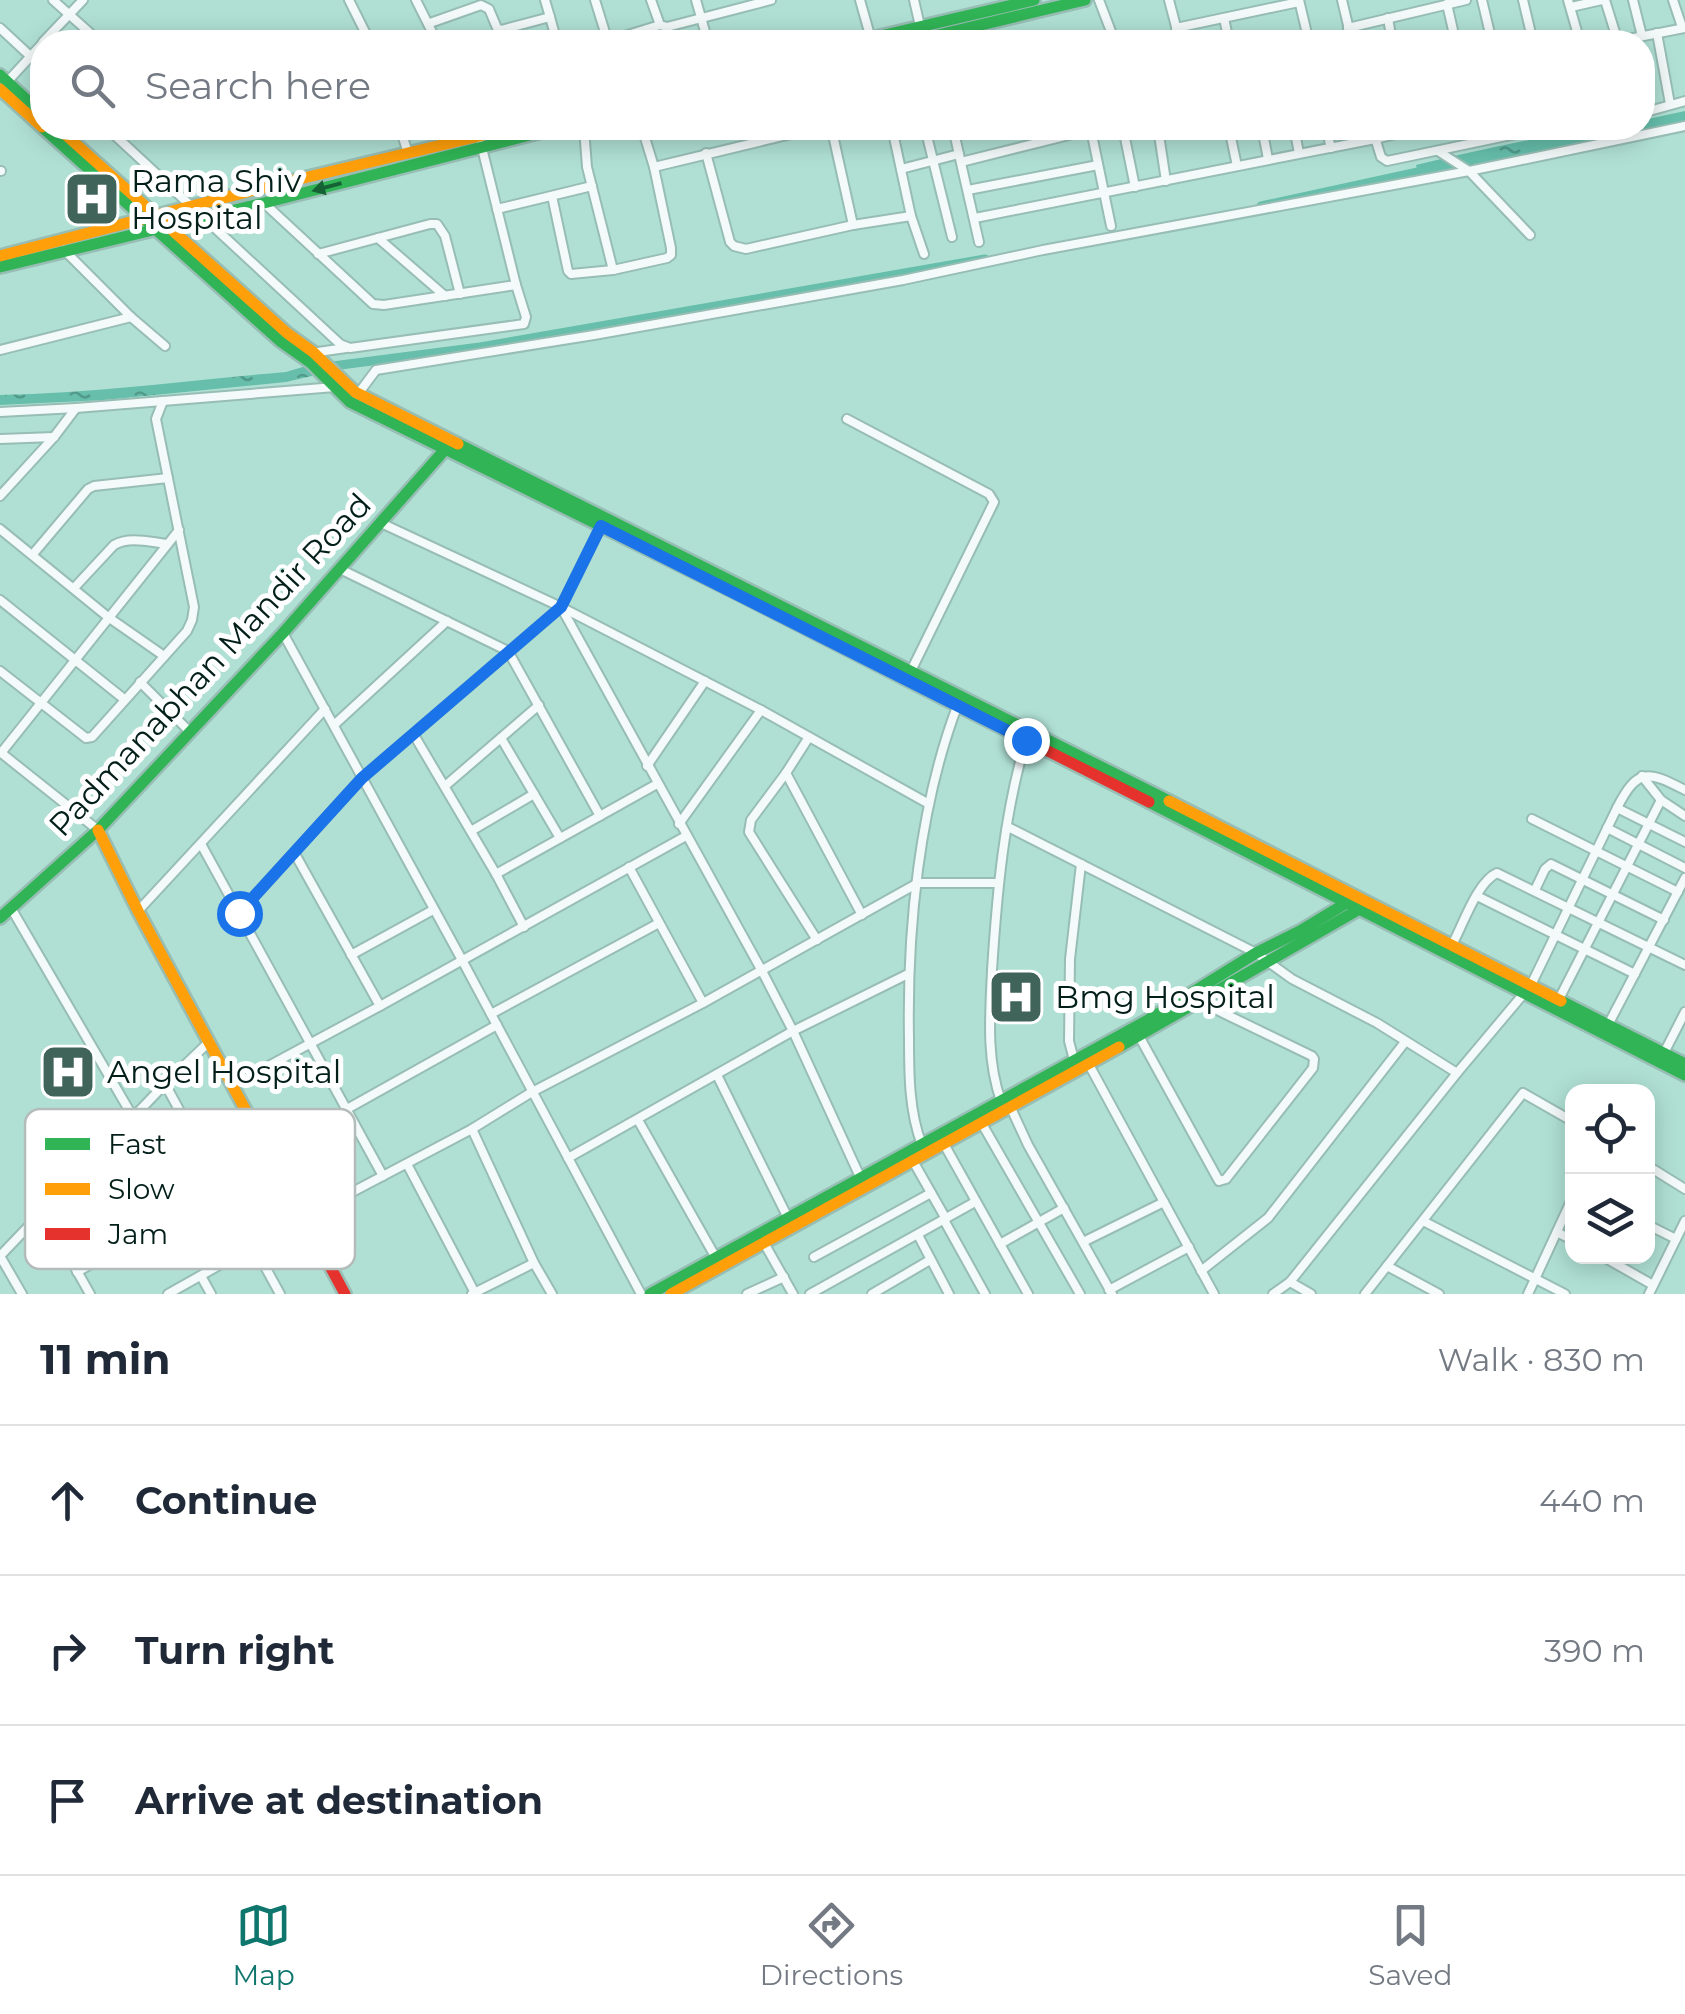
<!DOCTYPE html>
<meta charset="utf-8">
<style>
body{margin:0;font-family:Montserrat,sans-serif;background:#f6f6f7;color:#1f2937}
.controls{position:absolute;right:30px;bottom:30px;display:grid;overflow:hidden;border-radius:20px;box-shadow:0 5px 25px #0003}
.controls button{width:90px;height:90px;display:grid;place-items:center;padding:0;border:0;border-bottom:2px solid #e0e1e3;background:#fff;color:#1f2937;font:50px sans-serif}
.stop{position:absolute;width:30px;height:30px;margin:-22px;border:8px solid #1a73e8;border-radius:50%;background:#fff}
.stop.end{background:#1a73e8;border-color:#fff;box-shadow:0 2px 10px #0008}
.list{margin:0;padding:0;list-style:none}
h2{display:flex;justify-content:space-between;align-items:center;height:130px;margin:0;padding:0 40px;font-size:42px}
h2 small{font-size:32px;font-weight:400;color:#747a83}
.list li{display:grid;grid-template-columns:65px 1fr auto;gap:30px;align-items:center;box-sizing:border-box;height:150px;padding:0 40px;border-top:2px solid #e0e1e3}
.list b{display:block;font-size:38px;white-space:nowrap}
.list em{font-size:32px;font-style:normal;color:#747a83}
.icon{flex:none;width:55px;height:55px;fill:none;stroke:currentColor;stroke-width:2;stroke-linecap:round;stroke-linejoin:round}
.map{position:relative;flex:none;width:1685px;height:1294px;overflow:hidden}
.search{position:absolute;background:#fff;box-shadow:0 5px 25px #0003;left:30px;right:30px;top:30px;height:110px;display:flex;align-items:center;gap:25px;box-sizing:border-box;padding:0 35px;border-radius:40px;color:#747a83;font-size:38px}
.sheet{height:580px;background:#fff}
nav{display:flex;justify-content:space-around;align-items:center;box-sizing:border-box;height:140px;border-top:2px solid #e0e1e3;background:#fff;font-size:28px;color:#747a83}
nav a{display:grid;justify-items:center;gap:5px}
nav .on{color:#0f766e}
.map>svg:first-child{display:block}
</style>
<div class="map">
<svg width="1685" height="1294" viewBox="0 0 1685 1294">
<defs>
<pattern id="water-ripples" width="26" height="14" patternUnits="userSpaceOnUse" patternTransform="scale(2.5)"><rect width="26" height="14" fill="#66beab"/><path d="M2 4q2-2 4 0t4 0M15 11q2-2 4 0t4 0" fill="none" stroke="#529a8a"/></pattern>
</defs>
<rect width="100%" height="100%" fill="#b0e0d4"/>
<g fill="url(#water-ripples)">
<path d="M1685,111v12l-104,19 -150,36 -7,-3 -5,2 -3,-12c74,-17 150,-37 226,-37l1,-8z"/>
<path d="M306,366l10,9 -30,7 -182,18 -104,5v-10c96,-2 190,-15 286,-23z"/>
</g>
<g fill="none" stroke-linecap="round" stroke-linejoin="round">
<g stroke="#66beab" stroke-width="9">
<path d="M1261,206l166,-36"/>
<path d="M325,367l155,-20 505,-88"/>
</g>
<g stroke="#97bdb4" stroke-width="12">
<g id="street">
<path d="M53,0l47,42"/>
<path d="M349,0l21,42"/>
<path d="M416,0l21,42"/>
<path d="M545,0l5,17"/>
<path d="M595,0l13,42"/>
<path d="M651,0l9,25 7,2 104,-27"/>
<path d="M696,0l12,42"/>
<path d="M860,0l11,39"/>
<path d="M914,0l6,26"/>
<path d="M1099,0l16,42"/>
<path d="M1169,0l11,42"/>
<path d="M1299,0l10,42"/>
<path d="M1342,0l10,42"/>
<path d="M1482,0l10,42"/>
<path d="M1523,0l10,42"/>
<path d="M1568,0l12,42"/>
<path d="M1605,0l13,42"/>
<path d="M1633,0l9,36"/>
<path d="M1673,0l9,27"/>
<path d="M1571,7l31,-7"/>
<path d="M1224,18l5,24"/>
<path d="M1388,18l4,24"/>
<path d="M430,23l51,-18 8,4 8,19 4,2 49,-13 7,25"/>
<path d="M0,28l42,39"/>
<path d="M1176,28l123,-26"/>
<path d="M1348,28l118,-28"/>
<path d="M1657,33l13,71"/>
<path d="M608,41l52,-16"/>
<path d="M43,42l40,-42"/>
<path d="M1438,42l17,-3 -8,-35"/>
<path d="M1613,42l72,-14"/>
<path d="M7,82l35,-38"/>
<path d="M1642,113l43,-12"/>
<path d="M107,128l233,216 10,4 174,-24 2,-7 -10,-32 -35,-141"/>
<path d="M199,128h4"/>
<path d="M400,128l8,25"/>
<path d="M584,128l3,39 26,103"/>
<path d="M822,128l7,3 4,4 20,90"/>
<path d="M892,128l19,88 13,38"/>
<path d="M925,128l27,109"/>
<path d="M953,128l26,114"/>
<path d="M1123,128l12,59"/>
<path d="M1158,128l8,53"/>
<path d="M1229,128l8,38"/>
<path d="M1262,128l6,31"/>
<path d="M1294,128l5,25"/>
<path d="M1326,128l5,20"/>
<path d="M1372,128l9,29 6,4 158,-33"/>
<path d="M1091,130l20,96"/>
<path d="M1438,151l31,20 61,64"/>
<path d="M706,153l24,89 4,4 12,3 107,-24 58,-9"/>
<path d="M961,162l136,-34"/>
<path d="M654,167l162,-39"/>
<path d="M901,169l58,-15"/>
<path d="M0,171h1"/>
<path d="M968,190l130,-25"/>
<path d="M552,196l16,75 3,3 42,-4 54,-12 4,-3v-7l-17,-81 -12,-39"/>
<path d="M264,203l109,101 11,1 132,-20"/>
<path d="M497,209l95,-23"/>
<path d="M975,218l400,-79 46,-11"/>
<path d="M378,238l67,58"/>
<path d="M64,250l67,67 34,29"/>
<path d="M318,254l112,-30h7l8,12 15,58"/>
<path d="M0,350l131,-33"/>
<path d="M311,353l35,-5"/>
<path d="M358,394l18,-24 218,-35 309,-55 140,-30 426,-79 216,-45"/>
<path d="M76,408l259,-21"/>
<path d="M0,412l76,-4 -22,29 -54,59"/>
<path d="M847,419l142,75 5,8 -84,171"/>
<path d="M0,439l54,-2"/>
<path d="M381,523l180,84 200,103 168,94"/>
<path d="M0,529l108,88 56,39"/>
<path d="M33,554l55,-65 6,-3 74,-8"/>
<path d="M340,569l168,82 92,165"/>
<path d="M74,588l40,-43c15,-9 36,-3 53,-1"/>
<path d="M0,600l124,99"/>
<path d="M561,607l201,364 31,60 68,148"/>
<path d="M283,633l179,327 179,334"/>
<path d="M0,671l86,67 6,-1 95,-106 5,-11 2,-13 -38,-188 7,-18"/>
<path d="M140,682l50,50"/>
<path d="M334,725l113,-104"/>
<path d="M414,735l82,139 28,53"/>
<path d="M809,737l-23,36 -35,47 -2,12 68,108"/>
<path d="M501,738l59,100"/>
<path d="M0,752l98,78"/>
<path d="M1,753l178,-223"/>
<path d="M647,766l58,-85"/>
<path d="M786,773l76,142"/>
<path d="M1642,776l19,24 24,16"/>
<path d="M445,786l94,-81"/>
<path d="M1617,808l68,34"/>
<path d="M1532,819l146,73"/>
<path d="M679,824l82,-114"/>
<path d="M1008,827l248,126 36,26 85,44 80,50"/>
<path d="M1607,828l78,40"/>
<path d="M471,831l63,-37"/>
<path d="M201,844l182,332"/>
<path d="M295,854l85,152"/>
<path d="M629,867l74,136"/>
<path d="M496,874l161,-90"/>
<path d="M1535,890l10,-21 6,-5 113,56"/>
<path d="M1477,896l158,78"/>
<path d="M11,908l122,209"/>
<path d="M138,911l187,-202"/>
<path d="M239,913l123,-135 199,-171 40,-81"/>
<path d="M1452,945c11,-20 25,-63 45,-72l188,92"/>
<path d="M351,955l82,-45"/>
<path d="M1559,999l102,-199"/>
<path d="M491,1014l168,-91"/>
<path d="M1608,1025l77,-147"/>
<path d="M1139,1036l75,136 5,9 7,-2 87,-111 1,-9 -2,-3 -93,-45 -7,-5 -4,-10"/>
<path d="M1664,1053l21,-41"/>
<path d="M1074,1060l-5,-19 1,-82 11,-95"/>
<path d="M1087,1061l127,233"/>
<path d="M717,1075l71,143"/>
<path d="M165,1084l115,210"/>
<path d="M233,1085l147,-79 306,-170"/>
<path d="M1001,1101c-15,-42 -11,-87 -9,-131 5,-77 12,-156 34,-230"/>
<path d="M1010,1106l18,39 84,149"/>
<path d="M347,1109l150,-84"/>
<path d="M638,1120l78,138"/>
<path d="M981,1122l99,172"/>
<path d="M472,1129l62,134 18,31"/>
<path d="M121,1130l49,90"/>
<path d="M944,1144l84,150"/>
<path d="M922,1145c-13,-33 -13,-72 -13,-107 -2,-108 10,-232 49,-334"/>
<path d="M568,1158l225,-127 115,-57"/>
<path d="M913,1161l33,58"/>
<path d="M407,1164l68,129"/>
<path d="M1648,1166l37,23"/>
<path d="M43,1211l47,83"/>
<path d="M944,1220l41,74"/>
<path d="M1423,1221l142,73"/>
<path d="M1648,1225l28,14"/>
<path d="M1557,1232l15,8"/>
<path d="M918,1235l31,59"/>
<path d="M1083,1242l81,-40"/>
<path d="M764,1243l29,51"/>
<path d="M1000,1244l64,-36"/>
<path d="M1602,1256l51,29"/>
<path d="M814,1257l117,-64"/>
<path d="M1387,1266l52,28"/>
<path d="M1201,1271l67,-53 137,-176"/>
<path d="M77,1272l147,-83"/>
<path d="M201,1276l10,18"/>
<path d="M1290,1282l21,12"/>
<path d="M1109,1290l80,-43"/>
<path d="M22,1294l-22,-38 165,-172 45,-43"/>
<path d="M168,1294l135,-76 169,-89 60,-37 171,-89 215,-120h79"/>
<path d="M472,1294l62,-31"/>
<path d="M747,1294l37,-17"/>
<path d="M810,1294l165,-92"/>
<path d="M872,1294l58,-34"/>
<path d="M1273,1294l17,-12 167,-209 74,-88 86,-177c21,-41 31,-37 68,-18"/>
<path d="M1365,1294l158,-201 49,28"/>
<path d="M1528,1294l44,-95"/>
<path d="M1649,1294l36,-73"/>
</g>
</g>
<g stroke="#97bdb4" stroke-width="16">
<g id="fast">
<path d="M855,42l179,-42"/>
<path d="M909,42l176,-42"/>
<path d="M0,75l42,39"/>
<path d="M43,128l237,213 31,22 39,39 391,193 204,104"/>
<path d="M0,267l264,-64 293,-75"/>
<path d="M458,444l711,357"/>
<path d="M1149,802l536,273"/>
<path d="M0,918l98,-88 185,-197 166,-188"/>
<path d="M1561,1001l124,63"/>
<path d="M1119,1047l244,-140"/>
<path d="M650,1294l498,-274 108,-67 44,-22 48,-29"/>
</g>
</g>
<g stroke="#97bdb4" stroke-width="16">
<g id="slow">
<path d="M0,89l42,38"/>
<path d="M58,128l229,205 26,19 42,40 103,52"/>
<path d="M0,256l258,-67 255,-61"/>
<path d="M1169,801l392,200"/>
<path d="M98,830l40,81 127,235"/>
<path d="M671,1294l448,-247"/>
</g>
</g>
<g stroke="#97bdb4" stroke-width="16">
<g id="jam">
<path d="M945,699l204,103"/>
<path d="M265,1146l80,148"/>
</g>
</g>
<use href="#street" stroke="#f3faf9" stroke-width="8"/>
<use href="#fast" stroke="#30b455" stroke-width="11"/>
<use href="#slow" stroke="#ff9f0a" stroke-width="11"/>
<use href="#jam" stroke="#e5322d" stroke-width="11"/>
</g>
<defs><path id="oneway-solid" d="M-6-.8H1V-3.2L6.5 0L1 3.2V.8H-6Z" transform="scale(2.5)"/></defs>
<use fill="#176234" href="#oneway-solid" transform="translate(327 187) rotate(165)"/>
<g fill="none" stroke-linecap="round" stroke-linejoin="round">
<path stroke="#1a73e8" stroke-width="12" d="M239,913l123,-135 199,-171 40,-81 425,214"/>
</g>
<defs>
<g id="hospital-square" transform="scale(2.875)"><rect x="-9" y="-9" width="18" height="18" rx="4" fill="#40635a" stroke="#fff"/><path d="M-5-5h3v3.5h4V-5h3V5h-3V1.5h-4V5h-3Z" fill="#fff"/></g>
</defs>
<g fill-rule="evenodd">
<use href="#hospital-square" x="92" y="199"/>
<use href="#hospital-square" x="1016" y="997"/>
<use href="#hospital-square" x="68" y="1072"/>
</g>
<g text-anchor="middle" stroke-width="10" stroke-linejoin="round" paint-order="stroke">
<g font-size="32" fill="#031f19" stroke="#fff" text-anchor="start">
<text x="131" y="192">Rama Shiv<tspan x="131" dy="37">Hospital</tspan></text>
<text x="1055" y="1008">Bmg Hospital</text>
<text x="107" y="1083">Angel Hospital</text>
</g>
<g font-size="32" fill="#031f19" stroke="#fff">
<text transform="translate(210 665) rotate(-47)" y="11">Padmanabhan Mandir Road</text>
</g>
</g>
<rect x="25" y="1109" width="330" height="160" rx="15" fill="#fff" stroke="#b3bcba" stroke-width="2.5"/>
<rect x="45" y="1138" width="45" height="12" fill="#30b455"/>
<rect x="45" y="1183" width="45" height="12" fill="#ff9f0a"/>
<rect x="45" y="1228" width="45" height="12" fill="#e5322d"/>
<g font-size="28" fill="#031f19">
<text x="108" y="1154">Fast</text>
<text x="108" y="1199">Slow</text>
<text x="108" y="1244">Jam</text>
</g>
</svg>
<div class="controls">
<button><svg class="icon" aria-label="locate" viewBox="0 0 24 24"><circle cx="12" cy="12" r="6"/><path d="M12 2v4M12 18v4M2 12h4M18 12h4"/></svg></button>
<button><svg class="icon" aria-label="layers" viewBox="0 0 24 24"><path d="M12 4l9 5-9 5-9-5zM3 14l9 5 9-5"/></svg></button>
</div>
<div class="stop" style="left:239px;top:913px"></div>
<div class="stop end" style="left:1026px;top:740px"></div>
<div class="search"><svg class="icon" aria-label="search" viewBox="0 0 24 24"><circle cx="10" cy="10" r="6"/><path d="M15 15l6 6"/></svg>Search here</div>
</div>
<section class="sheet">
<h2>11 min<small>Walk · 830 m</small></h2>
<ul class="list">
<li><svg class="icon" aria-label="ahead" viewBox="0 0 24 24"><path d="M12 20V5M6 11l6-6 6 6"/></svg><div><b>Continue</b></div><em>440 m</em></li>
<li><svg class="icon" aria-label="right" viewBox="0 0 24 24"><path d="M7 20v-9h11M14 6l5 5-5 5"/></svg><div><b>Turn right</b></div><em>390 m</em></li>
<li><svg class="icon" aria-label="arrive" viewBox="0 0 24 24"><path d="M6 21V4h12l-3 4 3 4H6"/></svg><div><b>Arrive at destination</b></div></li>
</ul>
</section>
<nav>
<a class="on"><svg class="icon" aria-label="map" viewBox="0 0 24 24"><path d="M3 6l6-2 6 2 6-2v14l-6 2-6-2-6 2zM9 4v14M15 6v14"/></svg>Map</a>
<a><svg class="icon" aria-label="directions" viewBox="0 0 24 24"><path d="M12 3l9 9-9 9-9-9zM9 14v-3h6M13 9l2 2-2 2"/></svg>Directions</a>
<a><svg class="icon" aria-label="saved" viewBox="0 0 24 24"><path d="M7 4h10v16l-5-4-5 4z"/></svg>Saved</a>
</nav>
